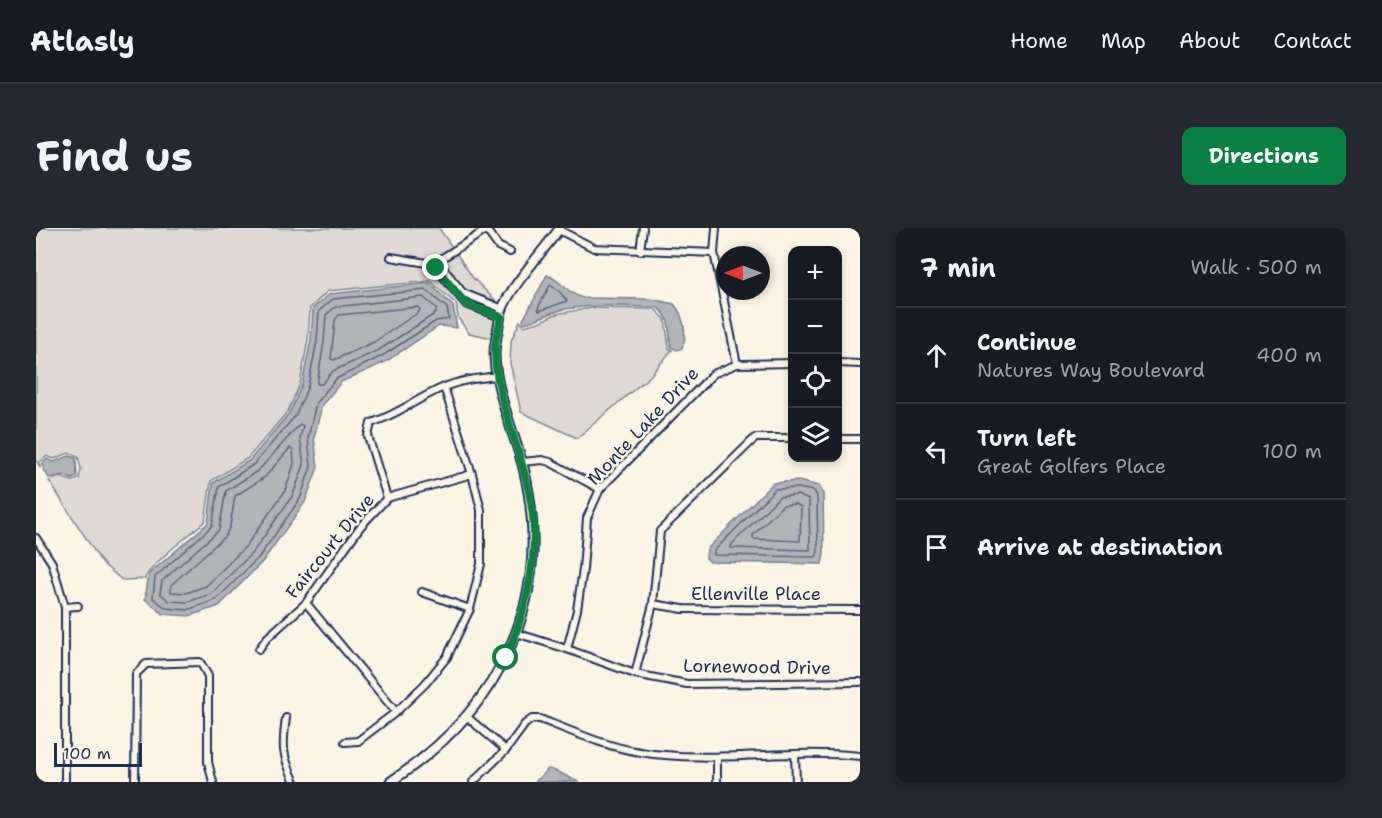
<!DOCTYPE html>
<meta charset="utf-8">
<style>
body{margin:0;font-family:"Shantell Sans",sans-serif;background:#242831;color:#f1f3f6}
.controls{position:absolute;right:18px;top:18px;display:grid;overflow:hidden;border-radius:12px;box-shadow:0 3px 9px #0003}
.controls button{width:54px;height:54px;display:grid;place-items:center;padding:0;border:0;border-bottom:2px solid #363941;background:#171b24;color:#f1f3f6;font:30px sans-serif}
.compass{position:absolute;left:680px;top:18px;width:54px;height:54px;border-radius:50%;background:#171b24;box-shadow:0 3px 9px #0003;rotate:270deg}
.scale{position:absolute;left:18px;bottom:15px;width:88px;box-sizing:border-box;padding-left:6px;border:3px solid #1b2f5e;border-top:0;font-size:16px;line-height:21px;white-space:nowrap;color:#1b2f5e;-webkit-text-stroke:4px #fcf5e5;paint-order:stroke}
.stop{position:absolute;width:18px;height:18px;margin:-14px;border:4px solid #0b8043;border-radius:50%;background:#fff}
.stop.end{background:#0b8043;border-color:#fff;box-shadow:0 2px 6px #0008}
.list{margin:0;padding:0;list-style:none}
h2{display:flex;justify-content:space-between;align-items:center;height:78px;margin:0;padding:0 24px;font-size:26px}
h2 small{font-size:20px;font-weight:400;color:#9ea1a6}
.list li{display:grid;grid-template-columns:39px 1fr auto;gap:18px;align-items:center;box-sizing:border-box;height:96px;padding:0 24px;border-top:2px solid #363941}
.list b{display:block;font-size:22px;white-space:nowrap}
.list p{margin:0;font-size:20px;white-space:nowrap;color:#9ea1a6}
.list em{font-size:20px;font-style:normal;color:#9ea1a6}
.icon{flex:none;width:33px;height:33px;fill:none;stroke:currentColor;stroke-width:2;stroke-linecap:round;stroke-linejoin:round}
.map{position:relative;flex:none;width:824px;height:554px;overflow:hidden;border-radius:12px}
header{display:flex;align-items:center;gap:36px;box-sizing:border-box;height:84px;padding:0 30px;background:#171b24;border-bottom:2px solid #363941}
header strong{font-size:28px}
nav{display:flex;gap:33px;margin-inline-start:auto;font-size:21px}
.intro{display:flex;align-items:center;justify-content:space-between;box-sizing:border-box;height:144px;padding:0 36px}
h1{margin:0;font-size:42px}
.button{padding:15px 27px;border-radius:12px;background:#0b8043;color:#fff;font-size:21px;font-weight:700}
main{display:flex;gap:36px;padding:0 36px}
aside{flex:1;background:#171b24;border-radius:12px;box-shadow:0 3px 9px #0003}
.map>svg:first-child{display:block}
</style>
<header>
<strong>Atlasly</strong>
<nav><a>Home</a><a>Map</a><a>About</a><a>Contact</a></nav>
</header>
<div class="intro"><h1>Find us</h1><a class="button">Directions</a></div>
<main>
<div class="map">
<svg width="824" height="554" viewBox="0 0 824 554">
<rect width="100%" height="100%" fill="#fcf5e5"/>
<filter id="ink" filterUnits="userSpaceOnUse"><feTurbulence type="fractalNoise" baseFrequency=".0167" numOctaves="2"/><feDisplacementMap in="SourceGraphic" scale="12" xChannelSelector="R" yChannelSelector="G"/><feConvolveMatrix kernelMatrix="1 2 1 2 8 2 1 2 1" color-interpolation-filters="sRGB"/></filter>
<g filter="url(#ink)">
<g fill="#dfdbd4" stroke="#7d8599" stroke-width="1.5">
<path d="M0,0h403l34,50 27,27 -34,-14 -25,-31 -11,1 -42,-7 -1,5 44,8c24,32 26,41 66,52l-4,19 -24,-5 -11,-15 -2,-14 -26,-23 -102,10 -18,17 -2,32 -8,44 -12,27 -40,47 -37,23 -6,40c-13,12 -57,45 -60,58l-23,1 -20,-17 -53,-82 11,-4 12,4 7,-2 2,-10 -3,-12 -9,-4 -15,6 -7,-3 -7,6v5l-4,-7z"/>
<path d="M555,80l64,1 10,10 4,29 3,2 -22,26 -73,62 -56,-26 -11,-49 1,-22 9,-20 4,5 15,-4 17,-8z"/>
</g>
<g fill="#b2b4b8" stroke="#767f94" stroke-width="1.5">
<path d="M511,47c14,5 19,18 36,23l68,1 23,5c9,10 14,31 8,44l-5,2 -6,-3c-3,-17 1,-31 -15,-40 -30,0 -62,-3 -91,2 -15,3 -26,11 -41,14l-1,-3z"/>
<path d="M393,55l24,23 4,22 -18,-2 -54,36 -44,20 -19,23 -8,33 4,29 -13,35 -42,59 -44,45 -30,10 -26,-2 -18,-15 4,-25 59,-51 5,-40 37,-23 40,-48 12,-27 9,-45 2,-32 17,-14z"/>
<path d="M33,228l7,2 1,19 -5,2 -9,-4 -14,3 -5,-8 -1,-7 4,-4 7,3z"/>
<path d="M762,253l21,5 4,8 1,59 -2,11 -112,-2 -4,-4 1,-9 66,-66z"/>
<path d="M512,541c12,1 20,10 32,13h-45z"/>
</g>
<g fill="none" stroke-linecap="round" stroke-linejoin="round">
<g stroke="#576482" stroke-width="1.5">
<path d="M514,57l10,7 7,9 -28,10 -1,-3z"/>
<path d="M390,62l21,18 2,11 -13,2 -54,35 -46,23 -20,24 -8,35 3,28 -11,33 -41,58 -43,43 -29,10 -21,-2 -13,-10 2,-21 57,-51 7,-39 35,-23 42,-49 12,-29 9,-45 2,-30 14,-12z"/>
<path d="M387,69l13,11v5l-57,37 -46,21 -11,13h-5l7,-42 2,-27 9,-8z"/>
<path d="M381,79l3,2 -1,3 -45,30 -40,18 -3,-1 4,-39 4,-5z"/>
<path d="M264,196l3,2 -3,12 4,27 -11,30 -40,57 -42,42 -24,8 -18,-1 -9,-8 2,-12 57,-51 7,-39 33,-21z"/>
<path d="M254,220l3,2 1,14 -9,27 -39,55 -40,40 -20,7 -15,-1v-7l55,-50 4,-9 5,-30 30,-19z"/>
<path d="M762,260l16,3 3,5 1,56 -2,5 -102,-2v-4l61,-62z"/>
<path d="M761,267l12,5 1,50 -79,-2 1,-4 47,-47z"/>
<path d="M760,276l5,3 -1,34 -47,-2v-4l30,-30z"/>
</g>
<g stroke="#1b2f5e" stroke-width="10">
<g id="minor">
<path d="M449,0l13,18 12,6"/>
<path d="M680,0l-2,25 23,111"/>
<path d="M523,2l35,18 120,5"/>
<path d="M604,23l3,-23"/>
<path d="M355,29l42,7 53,-34"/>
<path d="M402,34l25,31 40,16"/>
<path d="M397,36l33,40 35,13"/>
<path d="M802,135l22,1"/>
<path d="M802,211h22"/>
<path d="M486,234l20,-2 8,2 50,27"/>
<path d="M351,270l-19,-62 3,-13c26,-8 47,-25 71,-35 18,-8 37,-10 55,-12"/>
<path d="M0,310l16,25 13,44v175"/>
<path d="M386,364l48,17"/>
<path d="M270,375l90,109"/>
<path d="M617,376l30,5 177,1"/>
<path d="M29,379l13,-1"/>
<path d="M480,405l51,16 68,25 52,10 173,-2"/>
<path d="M223,421l8,-11 39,-35 54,-76 27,-29 85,-24"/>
<path d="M531,421l10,-39 6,-41 4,-51 13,-29 113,-115 24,-10 55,-1"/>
<path d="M599,446l18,-70 7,-73 95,-93h37"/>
<path d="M431,489l39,33"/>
<path d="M250,490c-4,29 -4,37 9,64"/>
<path d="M309,514l13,-1 38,-29 29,-28 22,-27 23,-48 11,-45v-54l-9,-36 -28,-87"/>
<path d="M759,526l1,28"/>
<path d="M681,529v25"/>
<path d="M99,554l1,-108 10,-10 54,-2 8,14v86l5,20"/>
<path d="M437,554l33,-32 19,-26 7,-5h8c31,12 67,28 100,33 73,12 147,-4 220,4"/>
</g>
</g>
<g stroke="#1b2f5e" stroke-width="12">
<path id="tertiary" d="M354,554c110,-72 165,-182 134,-312 -9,-36 -33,-88 -29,-124 2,-12 4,-25 7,-36 8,-23 43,-61 58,-82"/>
</g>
<use href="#minor" stroke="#fcf5e5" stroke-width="6"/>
<use href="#tertiary" stroke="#fcf5e5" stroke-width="8"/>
</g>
</g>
<g fill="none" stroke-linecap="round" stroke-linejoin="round" filter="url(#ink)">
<path stroke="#0b8043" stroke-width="8" d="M400,40l30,36 35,13c-2,10 -6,21 -6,32 -1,44 25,98 34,143 13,56 -1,114 -23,166"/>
</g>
<g text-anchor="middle" stroke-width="5" stroke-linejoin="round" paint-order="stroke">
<g font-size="18" fill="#1b2f5e" stroke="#fcf5e5">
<text transform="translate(607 198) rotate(-47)" y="6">Monte Lake Drive</text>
<text transform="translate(294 318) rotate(-51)" y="6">Faircourt Drive</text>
<text x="720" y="372">Ellenville Place</text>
<text transform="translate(721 439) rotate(1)" y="6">Lornewood Drive</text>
</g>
</g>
</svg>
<div class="controls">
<button>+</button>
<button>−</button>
<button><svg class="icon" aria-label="locate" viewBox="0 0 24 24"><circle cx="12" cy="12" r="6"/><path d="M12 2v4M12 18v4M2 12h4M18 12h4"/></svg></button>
<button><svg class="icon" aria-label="layers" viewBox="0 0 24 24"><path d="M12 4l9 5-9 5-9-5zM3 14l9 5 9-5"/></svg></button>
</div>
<svg class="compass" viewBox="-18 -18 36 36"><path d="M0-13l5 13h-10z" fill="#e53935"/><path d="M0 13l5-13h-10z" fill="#9ea1a6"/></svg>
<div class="scale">100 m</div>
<div class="stop" style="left:470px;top:430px"></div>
<div class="stop end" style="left:400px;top:40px"></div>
</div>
<aside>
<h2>7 min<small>Walk · 500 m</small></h2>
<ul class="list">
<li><svg class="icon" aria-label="ahead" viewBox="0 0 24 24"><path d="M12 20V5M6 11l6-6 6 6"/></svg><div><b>Continue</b><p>Natures Way Boulevard</p></div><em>400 m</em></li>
<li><svg class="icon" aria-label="left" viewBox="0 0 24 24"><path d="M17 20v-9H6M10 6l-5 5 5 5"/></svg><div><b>Turn left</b><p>Great Golfers Place</p></div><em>100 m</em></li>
<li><svg class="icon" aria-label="arrive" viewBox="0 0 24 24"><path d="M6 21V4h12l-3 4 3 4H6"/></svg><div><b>Arrive at destination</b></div></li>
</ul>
</aside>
</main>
